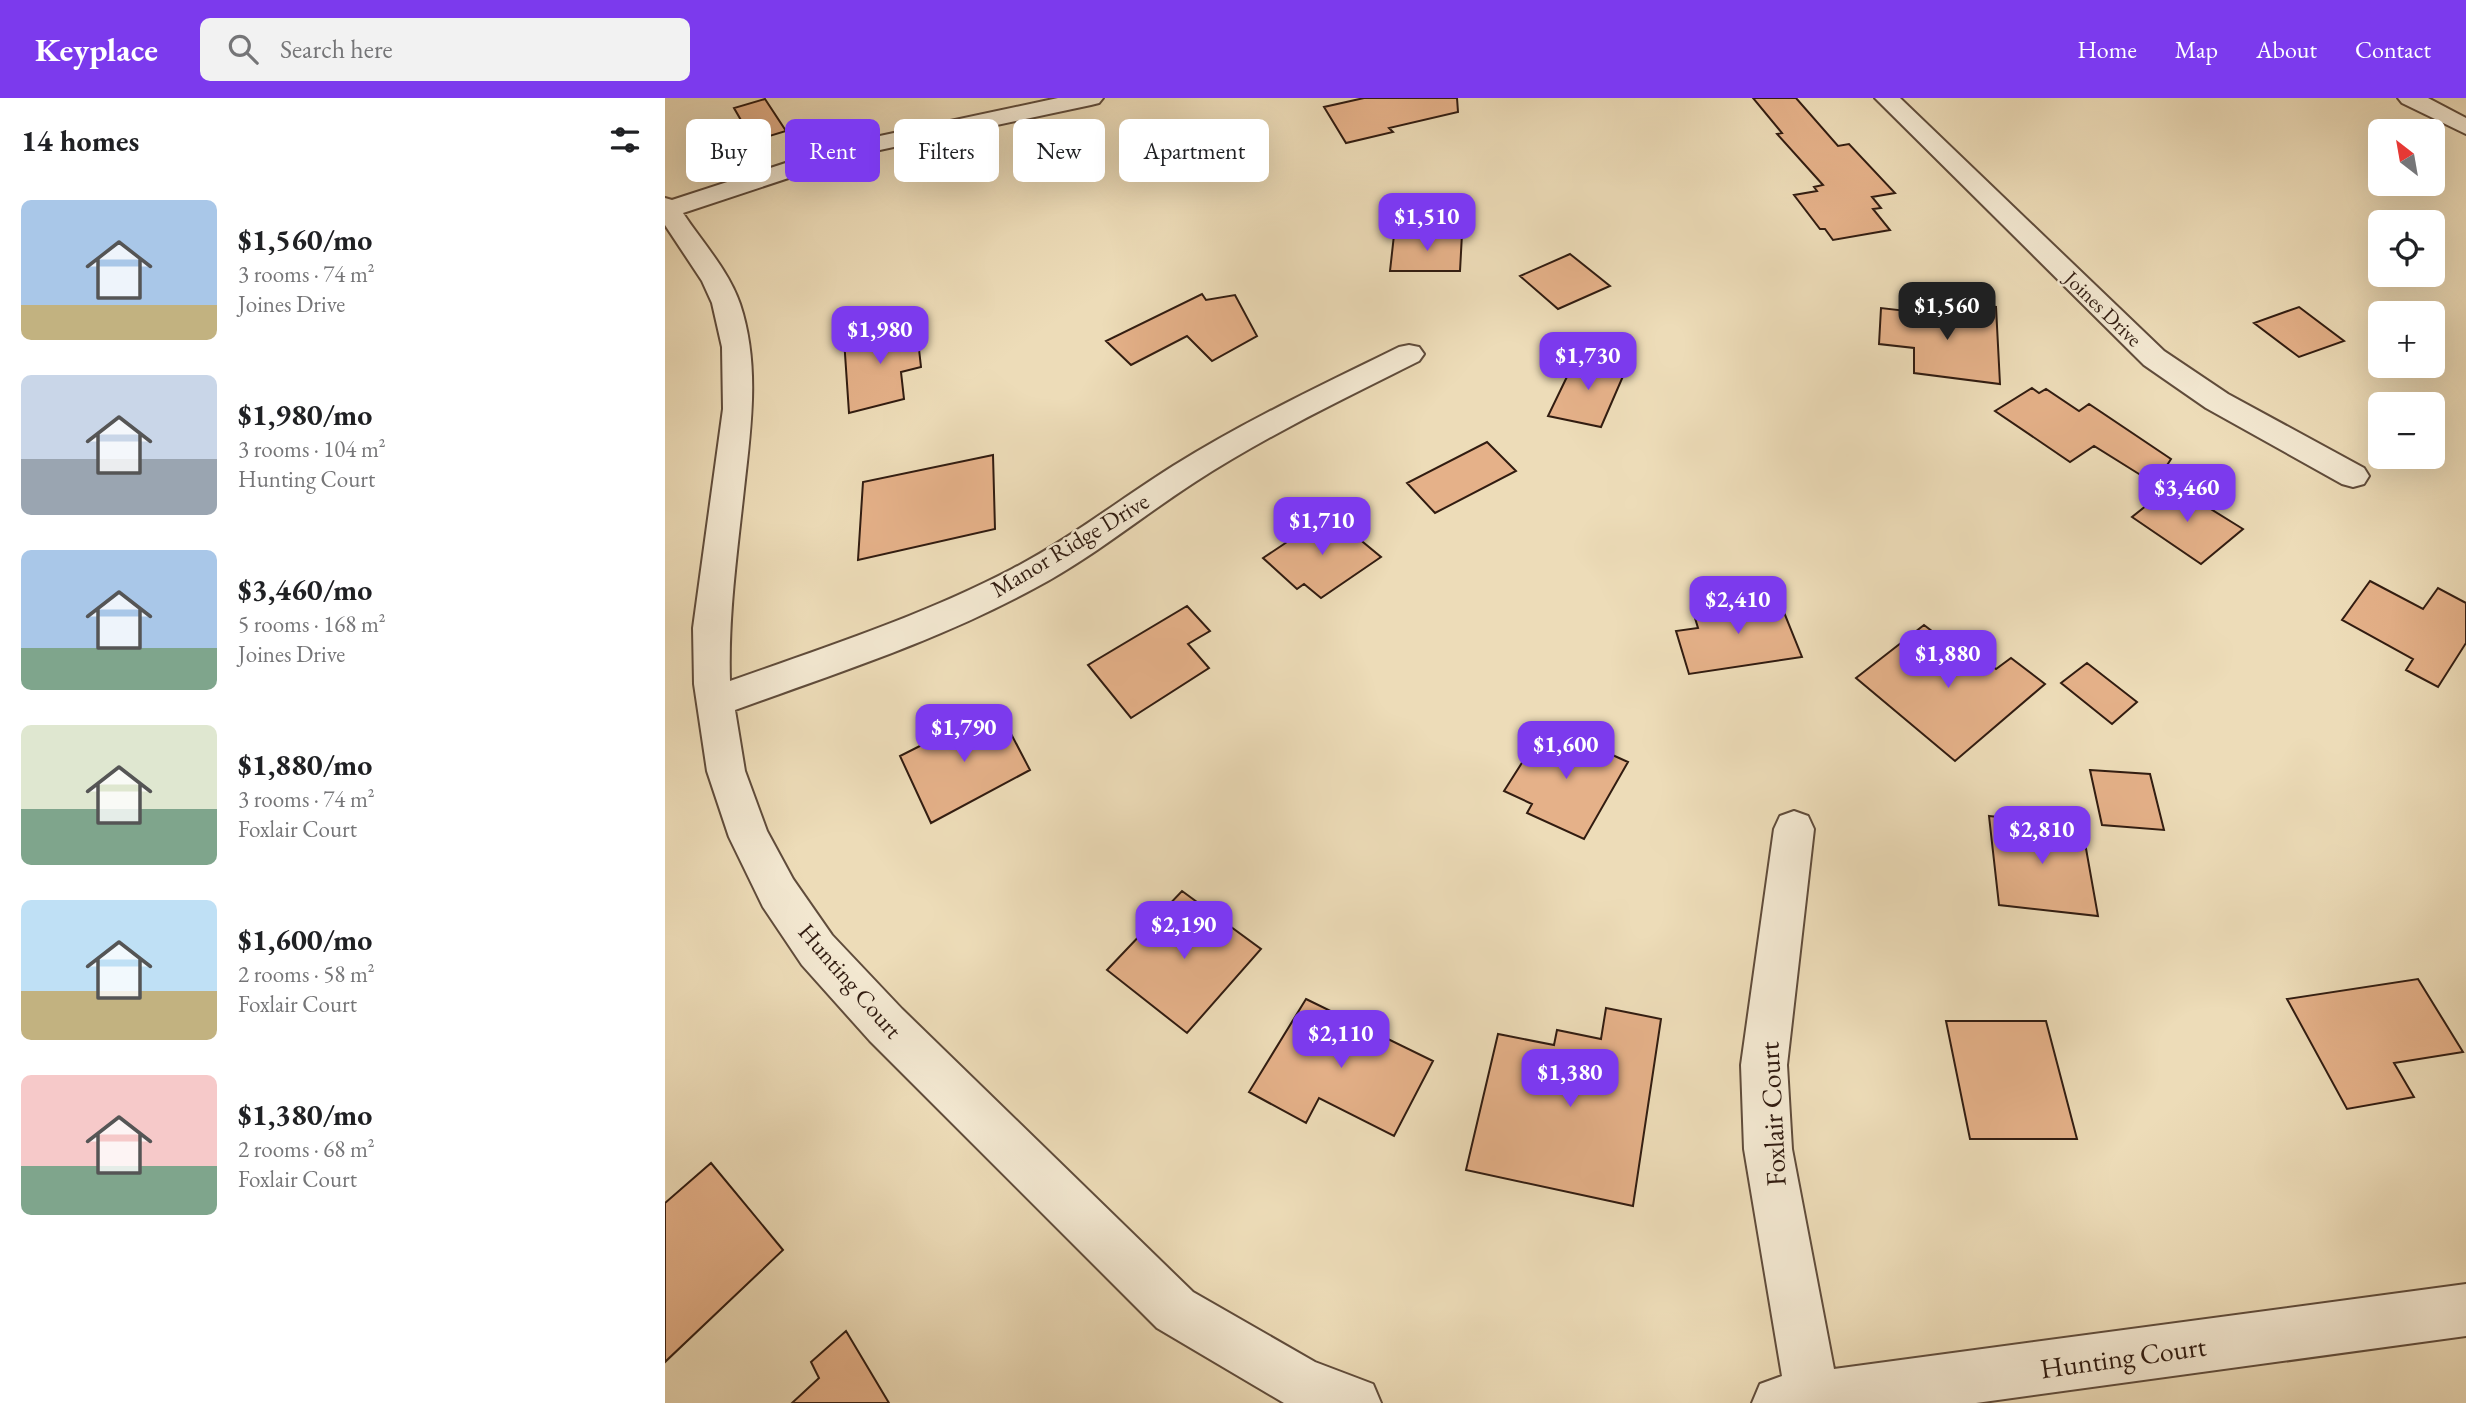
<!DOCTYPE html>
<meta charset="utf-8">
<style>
body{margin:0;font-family:"EB Garamond",serif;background:#f2f2f2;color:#202124;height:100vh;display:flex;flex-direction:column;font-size:26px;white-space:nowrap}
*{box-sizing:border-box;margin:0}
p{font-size:23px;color:#757577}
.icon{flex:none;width:38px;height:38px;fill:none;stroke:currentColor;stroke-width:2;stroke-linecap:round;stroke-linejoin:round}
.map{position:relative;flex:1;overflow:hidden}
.panel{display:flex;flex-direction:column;background:#fff;width:665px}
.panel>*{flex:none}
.banner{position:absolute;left:21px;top:21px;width:665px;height:63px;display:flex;gap:14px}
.needle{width:46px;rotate:329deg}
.controls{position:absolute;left:1703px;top:21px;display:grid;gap:14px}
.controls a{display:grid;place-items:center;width:77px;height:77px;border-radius:10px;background:#fff;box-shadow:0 7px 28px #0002;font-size:35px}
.price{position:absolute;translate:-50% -60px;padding:0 16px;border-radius:14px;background:#7c3aed;color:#fff;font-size:23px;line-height:46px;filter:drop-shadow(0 2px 4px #0008)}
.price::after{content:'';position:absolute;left:50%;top:42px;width:21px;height:16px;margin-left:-10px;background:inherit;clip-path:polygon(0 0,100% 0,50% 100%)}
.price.active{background:#222;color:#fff}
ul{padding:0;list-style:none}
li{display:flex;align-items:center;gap:21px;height:175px;padding:0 21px}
li span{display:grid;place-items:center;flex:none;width:196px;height:140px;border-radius:10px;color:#555}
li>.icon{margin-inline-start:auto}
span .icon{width:84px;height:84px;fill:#fffc;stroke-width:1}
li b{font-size:30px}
h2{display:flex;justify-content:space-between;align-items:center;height:84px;padding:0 21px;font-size:30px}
.tag{padding:0 24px;border-radius:10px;background:#fff;box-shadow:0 7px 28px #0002;font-size:24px;line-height:63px}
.tag.active{background:#7c3aed;color:#fff}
header{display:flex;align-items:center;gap:42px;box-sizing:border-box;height:98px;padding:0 35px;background:#7c3aed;color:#fff}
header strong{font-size:33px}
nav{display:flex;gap:38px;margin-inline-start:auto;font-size:24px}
.search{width:490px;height:63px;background:#f2f2f2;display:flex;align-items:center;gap:18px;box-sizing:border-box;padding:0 24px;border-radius:10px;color:#757577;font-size:26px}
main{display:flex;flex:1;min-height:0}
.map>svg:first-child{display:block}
.building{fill:#e5b189;stroke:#311c11;stroke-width:2}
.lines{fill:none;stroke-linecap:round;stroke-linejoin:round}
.street-casing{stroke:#604c3b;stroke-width:4}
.street{fill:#f3e8d1;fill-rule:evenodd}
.labels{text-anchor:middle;stroke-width:5;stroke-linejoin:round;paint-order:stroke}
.far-street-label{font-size:21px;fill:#311c11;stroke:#f3e8d1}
.street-label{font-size:24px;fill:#311c11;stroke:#f3e8d1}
.near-street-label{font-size:28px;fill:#311c11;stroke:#f3e8d1}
</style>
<header>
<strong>Keyplace</strong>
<div class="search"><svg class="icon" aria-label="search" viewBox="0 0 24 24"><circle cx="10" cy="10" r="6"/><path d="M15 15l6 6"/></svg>Search here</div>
<nav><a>Home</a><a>Map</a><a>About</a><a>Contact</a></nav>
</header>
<main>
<section class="panel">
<h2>14 homes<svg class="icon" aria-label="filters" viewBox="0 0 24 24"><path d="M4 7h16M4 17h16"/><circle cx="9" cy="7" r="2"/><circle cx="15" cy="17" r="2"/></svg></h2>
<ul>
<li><span style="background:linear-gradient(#a9c7e8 75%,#c2b280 0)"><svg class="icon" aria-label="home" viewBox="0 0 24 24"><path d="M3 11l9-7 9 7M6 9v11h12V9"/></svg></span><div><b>$1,560/mo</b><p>3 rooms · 74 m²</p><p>Joines Drive</p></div></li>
<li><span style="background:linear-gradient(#c9d6e8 60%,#9aa5b1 0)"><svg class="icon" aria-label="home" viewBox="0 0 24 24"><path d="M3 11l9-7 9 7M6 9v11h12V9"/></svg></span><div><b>$1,980/mo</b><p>3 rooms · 104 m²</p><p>Hunting Court</p></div></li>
<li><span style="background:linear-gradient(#a9c7e8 70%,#7fa58c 0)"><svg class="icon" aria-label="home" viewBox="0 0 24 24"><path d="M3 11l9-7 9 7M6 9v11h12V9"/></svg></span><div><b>$3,460/mo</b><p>5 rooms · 168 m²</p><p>Joines Drive</p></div></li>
<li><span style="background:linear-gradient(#dfe7d0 60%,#7fa58c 0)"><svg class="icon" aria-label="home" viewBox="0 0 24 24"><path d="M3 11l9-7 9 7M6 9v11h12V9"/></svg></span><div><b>$1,880/mo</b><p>3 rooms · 74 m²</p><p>Foxlair Court</p></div></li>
<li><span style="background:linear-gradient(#bfe0f5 65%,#c2b280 0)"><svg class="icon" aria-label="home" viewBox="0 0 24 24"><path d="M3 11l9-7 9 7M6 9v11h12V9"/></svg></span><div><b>$1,600/mo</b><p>2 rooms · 58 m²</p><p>Foxlair Court</p></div></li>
<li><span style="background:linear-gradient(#f6c9c9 65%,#7fa58c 0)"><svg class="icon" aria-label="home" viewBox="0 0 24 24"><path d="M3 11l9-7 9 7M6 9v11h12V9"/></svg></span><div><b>$1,380/mo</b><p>2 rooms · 68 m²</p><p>Foxlair Court</p></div></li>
</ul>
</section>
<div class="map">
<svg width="1801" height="1305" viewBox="0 0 1801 1305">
<rect width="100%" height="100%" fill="#eddcb8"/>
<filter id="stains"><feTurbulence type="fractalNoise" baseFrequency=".00286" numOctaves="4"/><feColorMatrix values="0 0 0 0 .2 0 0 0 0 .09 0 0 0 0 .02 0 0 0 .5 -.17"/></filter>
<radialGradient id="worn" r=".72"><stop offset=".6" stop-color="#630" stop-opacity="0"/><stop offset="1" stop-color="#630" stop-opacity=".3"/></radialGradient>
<path class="building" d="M 699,0 L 792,0 L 793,14 L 724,30 L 728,34 L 681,45 L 659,9 Z
M 1088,0 L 1131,0 L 1173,48 L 1184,46 L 1230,95 L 1207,99 L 1216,110 L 1208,111 L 1225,132 L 1168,142 L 1160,131 L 1155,131 L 1129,97 L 1152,93 L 1149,89 L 1158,87 L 1112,36 L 1117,35 Z
M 100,1 L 121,33 L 88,43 L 69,10 Z
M 797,136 L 795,173 L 725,173 L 729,137 Z
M 905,156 L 945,188 L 893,211 L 855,178 Z
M 537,196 L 541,202 L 570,197 L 592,238 L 547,263 L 522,238 L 466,267 L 441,243 Z
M 1294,205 L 1331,209 L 1335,286 L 1249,275 L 1249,250 L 1214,246 L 1216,210 L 1294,219 Z
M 1634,209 L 1679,243 L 1634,259 L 1589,225 Z
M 251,225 L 256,269 L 236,274 L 239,301 L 184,315 L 179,241 Z
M 912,258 L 962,269 L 936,329 L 883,318 Z
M 1367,290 L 1374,295 L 1381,291 L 1414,313 L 1424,306 L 1506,361 L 1490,386 L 1429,348 L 1405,364 L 1330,313 Z
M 822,344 L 851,373 L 770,415 L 742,385 Z
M 328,357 L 330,431 L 193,462 L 198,384 Z
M 1507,387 L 1578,431 L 1536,466 L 1467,419 Z
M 664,416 L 716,459 L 656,500 L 639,486 L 632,491 L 598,460 Z
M 1705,483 L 1758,511 L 1773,490 L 1801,505 L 1801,545 L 1773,589 L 1741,572 L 1748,561 L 1677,522 Z
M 1112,497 L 1137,559 L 1024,576 L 1011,533 L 1033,530 L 1027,510 Z
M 522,508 L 545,533 L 523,546 L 544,570 L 466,620 L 423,567 Z
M 1259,527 L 1297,556 L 1304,550 L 1331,571 L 1346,560 L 1380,586 L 1290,663 L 1191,580 Z
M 1422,565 L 1472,604 L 1447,626 L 1396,585 Z
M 332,609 L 365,672 L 266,725 L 235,658 Z
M 881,627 L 963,664 L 919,741 L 862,715 L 867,706 L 839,693 Z
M 1425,672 L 1485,676 L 1499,732 L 1437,727 Z
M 1324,718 L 1417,728 L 1433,818 L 1334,807 Z
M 517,793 L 596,851 L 522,935 L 442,872 Z
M 1753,881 L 1798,954 L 1729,965 L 1749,999 L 1682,1011 L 1622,901 Z
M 641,901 L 768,963 L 729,1038 L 654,1000 L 641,1025 L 584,994 Z
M 941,910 L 996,921 L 968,1108 L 801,1072 L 833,936 L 889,947 L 892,932 L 936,941 Z
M 1281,923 L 1381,923 L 1412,1041 L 1305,1041 Z
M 46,1065 L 118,1152 L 0,1264 L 0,1105 Z
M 181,1233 L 224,1305 L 127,1305 L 154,1280 L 146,1264 Z"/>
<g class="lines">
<g class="street-casing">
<path id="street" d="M 393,0 L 438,0 L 434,5 L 426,7 L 196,56 L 18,115 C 37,144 64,173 75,206 C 95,266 86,329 79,391 C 72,456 63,518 65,583 C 161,549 257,518 347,471 C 403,442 454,402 508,368 C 580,323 657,287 734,249 L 744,247 L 754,249 L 759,256 L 754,263 C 678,301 601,338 530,384 C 476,419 427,460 370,490 C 275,542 172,575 70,612 L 80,673 L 102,733 L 128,781 L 167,837 L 237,911 L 528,1194 L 650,1264 L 708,1286 L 716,1305 L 619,1305 L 492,1230 L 205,943 L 137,867 L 98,809 L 64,739 L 42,673 L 29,586 L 28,530 L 58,311 L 57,249 L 47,205 L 37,183 L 0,127 L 0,100 L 7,102 L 182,45 Z
M 1210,0 L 1235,0 L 1499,253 L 1563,296 L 1699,370 L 1704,378 L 1699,386 L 1688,389 L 1677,386 L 1541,310 L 1479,267 Z
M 1733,0 L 1763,0 L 1801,20 L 1801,36 L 1737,5 Z
M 1129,713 L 1143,718 L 1149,731 L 1122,967 L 1127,1051 L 1169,1271 L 1801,1186 L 1801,1238 L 1311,1305 L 1087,1305 L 1095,1286 L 1117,1278 L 1079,1051 L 1076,967 L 1109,731 L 1115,718 Z"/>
</g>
<use href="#street" class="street"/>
</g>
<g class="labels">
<g class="far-street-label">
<text transform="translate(1438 211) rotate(44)" y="7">Joines Drive</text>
</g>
<g class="street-label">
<text transform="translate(405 447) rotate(-31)" y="8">Manor Ridge Drive</text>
<text transform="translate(185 883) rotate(49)" y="8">Hunting Court</text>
</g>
<g class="near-street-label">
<text transform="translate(1107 1016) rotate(-93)" y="10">Foxlair Court</text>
<text transform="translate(1458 1259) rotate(-8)" y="10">Hunting Court</text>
</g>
</g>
<rect width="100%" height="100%" filter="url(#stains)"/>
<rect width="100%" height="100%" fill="url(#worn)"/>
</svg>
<div class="controls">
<a><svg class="needle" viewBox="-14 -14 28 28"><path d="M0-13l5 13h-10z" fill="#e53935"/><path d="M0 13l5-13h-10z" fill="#757577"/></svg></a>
<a><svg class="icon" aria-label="locate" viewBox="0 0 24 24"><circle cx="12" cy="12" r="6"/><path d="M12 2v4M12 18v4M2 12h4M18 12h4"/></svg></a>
<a>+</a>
<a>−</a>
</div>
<b class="price" style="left:762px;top:155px">$1,510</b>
<b class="price active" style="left:1282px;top:244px">$1,560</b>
<b class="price" style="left:215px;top:268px">$1,980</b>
<b class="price" style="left:923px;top:294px">$1,730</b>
<b class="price" style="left:1522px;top:426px">$3,460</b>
<b class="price" style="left:657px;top:459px">$1,710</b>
<b class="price" style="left:1073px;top:538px">$2,410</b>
<b class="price" style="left:1283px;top:592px">$1,880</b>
<b class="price" style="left:299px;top:666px">$1,790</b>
<b class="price" style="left:901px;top:683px">$1,600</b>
<b class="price" style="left:1377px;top:768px">$2,810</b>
<b class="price" style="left:519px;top:863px">$2,190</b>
<b class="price" style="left:676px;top:972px">$2,110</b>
<b class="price" style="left:905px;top:1011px">$1,380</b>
<div class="banner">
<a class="tag">Buy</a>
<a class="tag active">Rent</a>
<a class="tag">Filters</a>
<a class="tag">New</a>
<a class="tag">Apartment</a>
</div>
</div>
</main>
